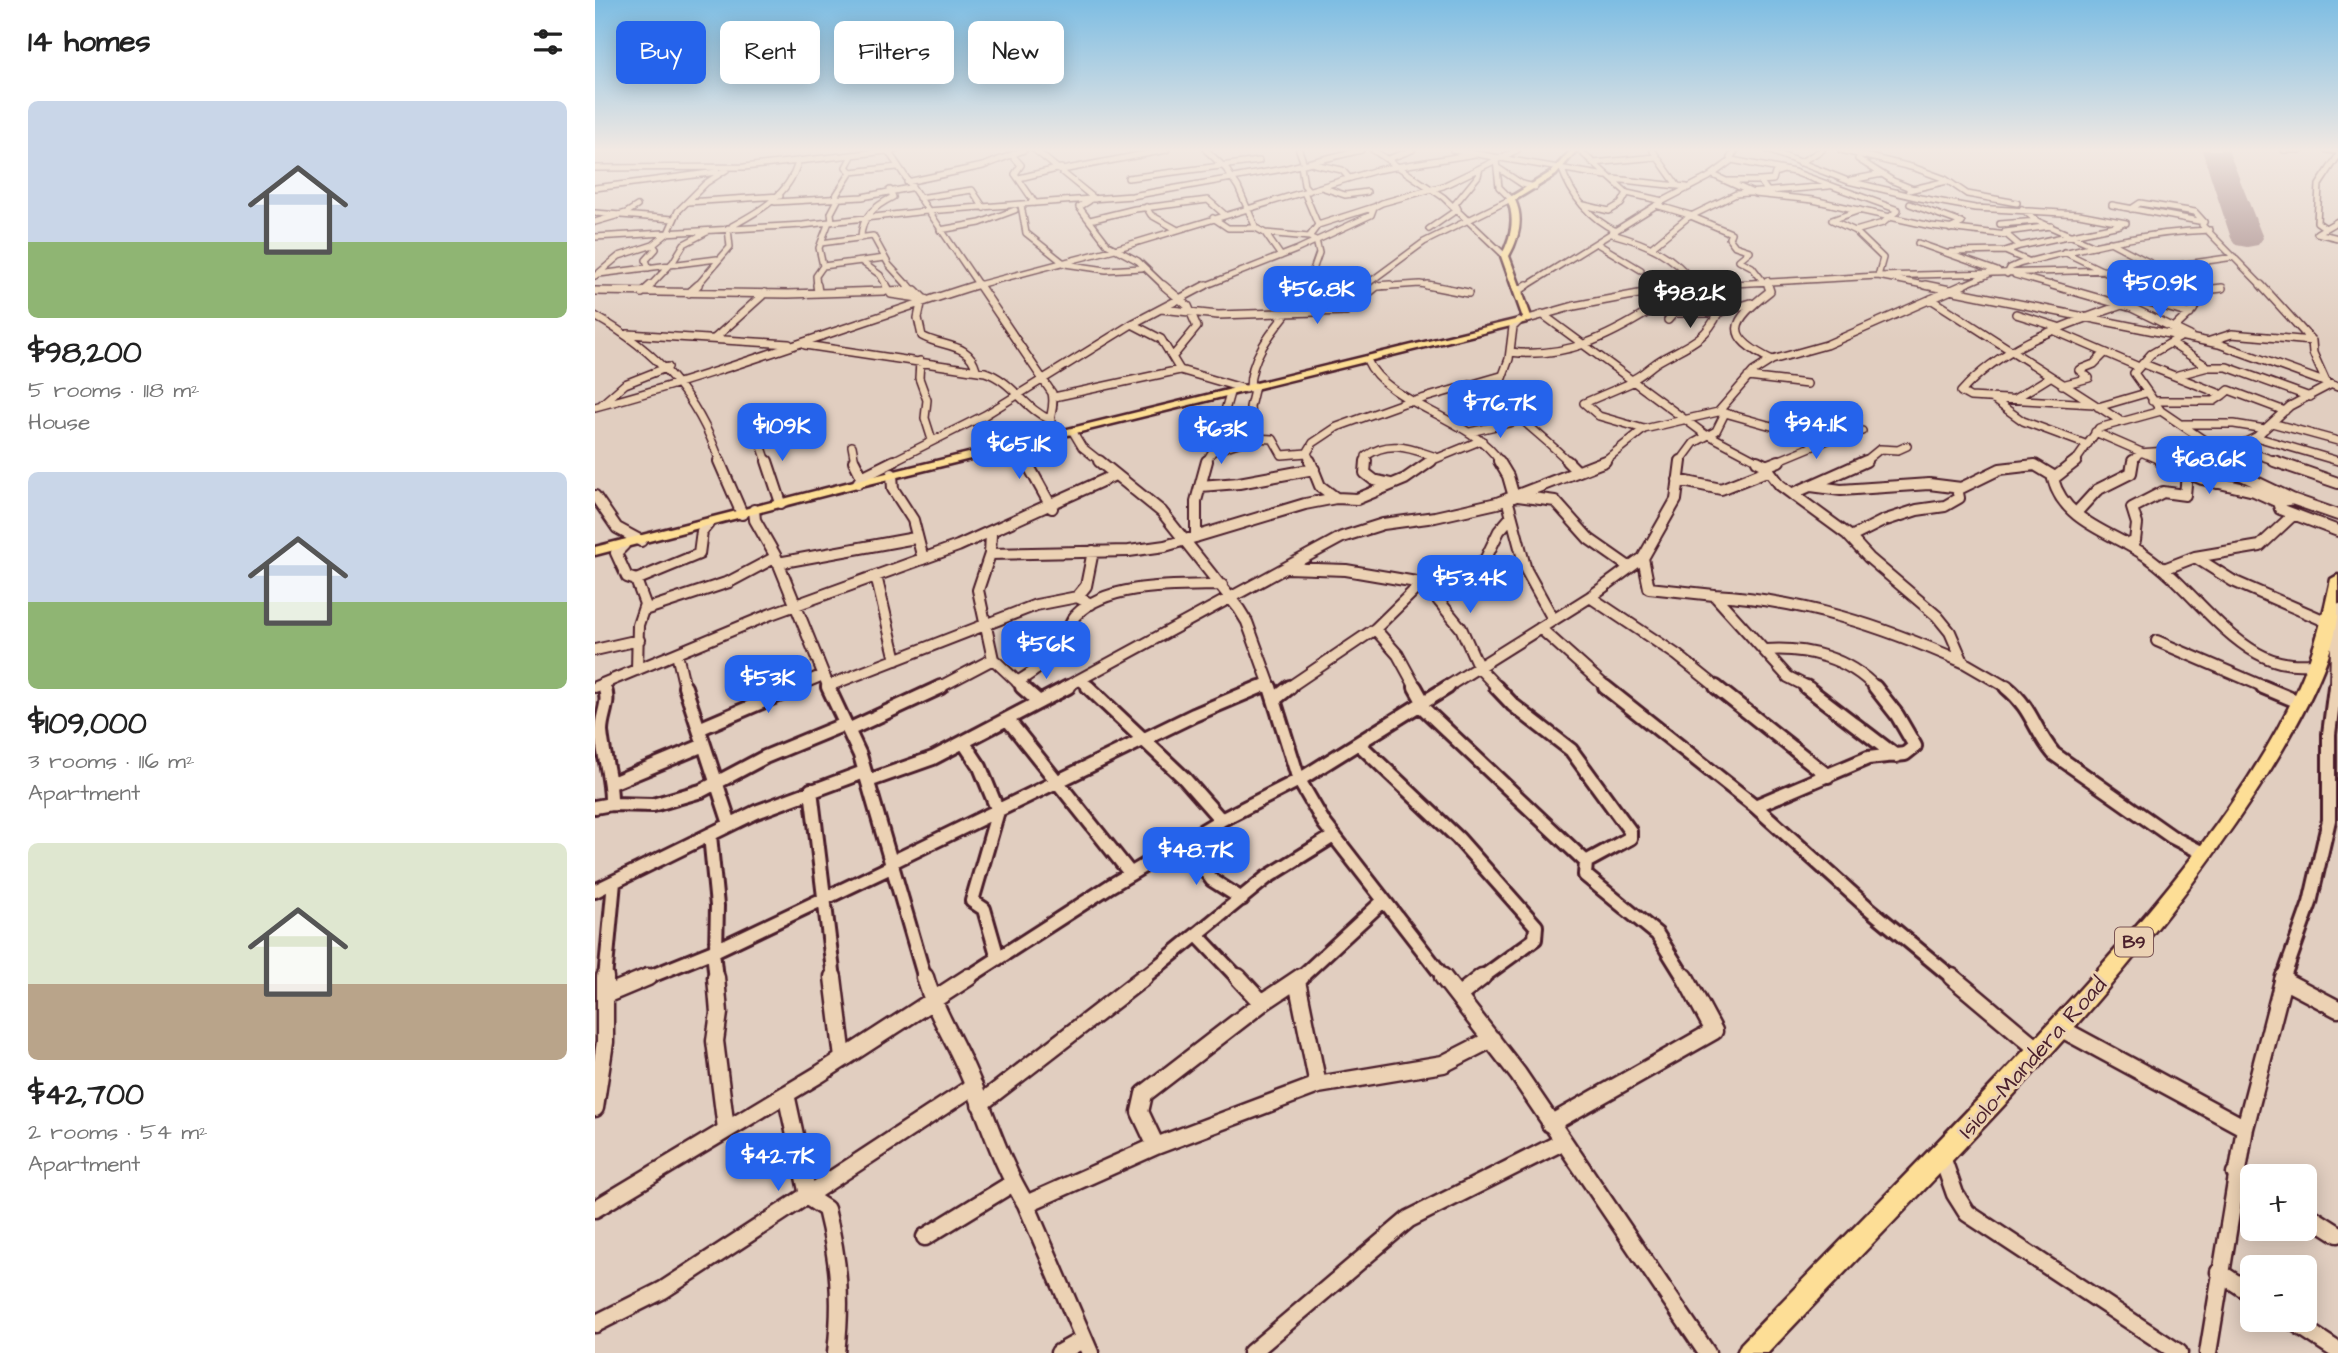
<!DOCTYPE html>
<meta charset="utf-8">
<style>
body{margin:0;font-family:"Architects Daughter",sans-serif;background:#f6f6f6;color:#222;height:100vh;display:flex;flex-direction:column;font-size:26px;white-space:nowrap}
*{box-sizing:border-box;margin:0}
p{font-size:23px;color:#767676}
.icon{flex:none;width:38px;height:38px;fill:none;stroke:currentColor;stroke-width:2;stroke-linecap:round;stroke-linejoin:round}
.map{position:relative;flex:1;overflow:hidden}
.side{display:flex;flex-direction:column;background:#fff;width:595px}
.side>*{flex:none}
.top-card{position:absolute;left:21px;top:21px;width:665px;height:63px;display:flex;gap:14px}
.buttons{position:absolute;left:1645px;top:1164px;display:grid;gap:14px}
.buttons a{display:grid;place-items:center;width:77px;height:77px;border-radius:10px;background:#fff;box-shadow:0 4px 18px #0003;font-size:35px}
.price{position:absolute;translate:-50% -60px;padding:0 16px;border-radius:14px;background:#2563eb;color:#fff;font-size:23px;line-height:46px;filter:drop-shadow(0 2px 4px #0008)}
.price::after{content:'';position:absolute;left:50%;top:42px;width:21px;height:16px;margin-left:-10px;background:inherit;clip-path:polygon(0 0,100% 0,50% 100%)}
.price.selected{background:#222;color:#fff}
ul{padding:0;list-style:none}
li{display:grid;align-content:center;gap:14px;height:371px;padding:0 28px}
li span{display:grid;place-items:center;height:217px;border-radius:10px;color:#555}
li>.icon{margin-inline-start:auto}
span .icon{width:126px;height:126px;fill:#fffc;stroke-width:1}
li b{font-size:30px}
h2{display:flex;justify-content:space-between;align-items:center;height:84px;padding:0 28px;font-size:30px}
.pill{padding:0 24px;border-radius:10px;background:#fff;box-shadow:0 4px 18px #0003;font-size:24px;line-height:63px}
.pill.selected{background:#2563eb;color:#fff}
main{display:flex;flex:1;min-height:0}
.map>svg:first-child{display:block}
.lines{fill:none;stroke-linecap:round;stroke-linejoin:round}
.runway{fill:#967676;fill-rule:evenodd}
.minor-far4-casing{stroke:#4a1f2b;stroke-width:8}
.minor-far3-casing{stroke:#4a1f2b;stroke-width:10}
.minor-far2-casing{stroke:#4a1f2b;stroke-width:14}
.minor-far1-casing{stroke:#4a1f2b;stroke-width:18}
.minor-casing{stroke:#4a1f2b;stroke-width:21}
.major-casing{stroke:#4a1f2b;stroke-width:5}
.highway-casing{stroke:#4a1f2b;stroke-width:5}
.minor-far4{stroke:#ecd2b4;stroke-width:5}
.minor-far3{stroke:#ecd2b4;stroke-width:7}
.minor-far2{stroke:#ecd2b4;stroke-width:10}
.minor-far1{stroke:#ecd2b4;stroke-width:12}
.minor{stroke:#ecd2b4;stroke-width:16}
.major{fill:#fdde96;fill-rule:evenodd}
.highway{fill:#fdde96;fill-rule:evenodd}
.labels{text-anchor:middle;stroke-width:6;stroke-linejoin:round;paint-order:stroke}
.shield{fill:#ecd2b4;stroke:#7b5554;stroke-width:2}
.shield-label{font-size:18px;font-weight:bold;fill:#4a1f2b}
.near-street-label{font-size:23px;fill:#4a1f2b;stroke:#ecd2b4}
</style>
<main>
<section class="side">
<h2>14 homes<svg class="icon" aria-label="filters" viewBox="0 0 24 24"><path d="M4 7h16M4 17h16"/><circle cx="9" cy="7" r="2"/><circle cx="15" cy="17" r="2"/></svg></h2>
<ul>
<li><span style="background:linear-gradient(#c9d6e8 65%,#8fb573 0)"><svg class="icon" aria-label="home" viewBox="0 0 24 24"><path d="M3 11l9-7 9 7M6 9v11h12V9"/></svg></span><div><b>$98,200</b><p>5 rooms · 118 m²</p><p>House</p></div></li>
<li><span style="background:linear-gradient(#c9d6e8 60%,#8fb573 0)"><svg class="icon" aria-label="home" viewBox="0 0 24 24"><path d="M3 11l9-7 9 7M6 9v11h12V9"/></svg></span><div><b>$109,000</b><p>3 rooms · 116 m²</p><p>Apartment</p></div></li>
<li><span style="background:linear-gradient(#dfe7d0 65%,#b9a48a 0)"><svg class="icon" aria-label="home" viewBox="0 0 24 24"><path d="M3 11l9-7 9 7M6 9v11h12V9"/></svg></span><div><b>$42,700</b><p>2 rooms · 54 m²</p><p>Apartment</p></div></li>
</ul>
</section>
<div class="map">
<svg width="1743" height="1353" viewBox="0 0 1743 1353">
<rect width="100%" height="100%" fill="#e1cec0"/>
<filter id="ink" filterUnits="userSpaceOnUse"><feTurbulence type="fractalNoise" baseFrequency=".0143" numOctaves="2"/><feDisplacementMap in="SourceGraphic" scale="14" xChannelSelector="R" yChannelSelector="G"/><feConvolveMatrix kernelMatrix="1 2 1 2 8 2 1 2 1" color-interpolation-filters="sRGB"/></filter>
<g filter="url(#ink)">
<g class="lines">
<path class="runway" d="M 1607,150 L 1633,150 L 1668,238 L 1663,245 L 1652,247 L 1641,245 L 1636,238 Z"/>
<g class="minor-far4-casing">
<path id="minor-far4" d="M 440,150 L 500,199
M 611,150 L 631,169 L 643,187 L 661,228 L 670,233 L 686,256
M 704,150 L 709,164
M 778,150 L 848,197 L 910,256
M 858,150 L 1011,176
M 984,150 L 1032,193 L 1068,201
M 1173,150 L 1253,181 L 1325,198 L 1380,208 L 1484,214 L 1531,223
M 1246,150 L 1320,168 L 1350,179 L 1372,194 L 1422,203
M 1689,150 L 1706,150
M 1732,150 L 1743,151
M 293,151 L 385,287
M 1058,151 L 1082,185
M 417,155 L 426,165 L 420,174 L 440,203
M 793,159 L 817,150
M 1263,159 L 1298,181 L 1318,189
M 901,160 L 904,187 L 916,199
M 1137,160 L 1199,172 L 1303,210 L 1288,223 L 1260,231 L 1288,258 L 1283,276 L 1557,269 L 1639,257
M 998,163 L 1061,157
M 1204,163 L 1227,150
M 719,164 L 747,170 L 754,178
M 706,165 L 709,185 L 714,191
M 966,167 C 976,195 994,218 1021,231
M 0,168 L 149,167 L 301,150
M 903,168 L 927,184 L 940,187
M 467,170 L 571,150
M 256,172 L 302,167
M 1118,175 L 1160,194 L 1218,200 L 1336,226 L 1412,235 L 1425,246 L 1410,251 L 1433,261
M 424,178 L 466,168
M 533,178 L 664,161
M 1019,179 L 1092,187
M 1256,180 L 1287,174
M 1133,181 L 1165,181
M 312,182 L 388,166 L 429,150
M 726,187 L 750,195 L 772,192
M 0,188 L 122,172
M 1171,189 L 1165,181 L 1178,180 L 1180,173 L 1189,170
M 1314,190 L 1352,181
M 709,192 L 723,225 L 714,237 L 721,240 L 724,253 L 712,287
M 240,197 L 256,172 L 251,167 L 257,156
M 324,198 L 377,190 L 389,208
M 494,201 L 484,207 L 513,245 L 543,261 L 570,287
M 93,202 L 185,196
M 180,202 L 267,197 L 315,188
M 1315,204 L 1367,223 L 1355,229
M 426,205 L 431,233 L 470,264 L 511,270 L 547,268
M 989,205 L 1014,211 L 1026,204 L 1032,193
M 1061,205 L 1098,216
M 1517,205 L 1609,222 L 1607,225 L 1668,287
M 551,207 L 556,215 L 581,229
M 862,207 L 860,204 L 883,176 L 885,168
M 1427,209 L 1442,221 L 1500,246
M 1536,209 L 1545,203 L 1600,212 L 1609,222
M 0,213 L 78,219
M 1098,217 L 1136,233 L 1134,238 L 1140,246 L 1155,251 L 1144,260 L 1157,267 L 1167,280
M 618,218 L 633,228 L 661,228
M 495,220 L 540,209 L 613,200 L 629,214
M 1743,221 L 1722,233 L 1743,238
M 0,222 L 31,213 L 42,206
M 237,222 L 236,213 L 244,198
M 1405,224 L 1442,221
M 723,225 L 779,207
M 137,226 C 165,211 194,195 203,162
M 1729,227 L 1722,222 L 1724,185 L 1743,156
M 834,229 L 863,209
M 345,230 L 385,223 L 420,210
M 1260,231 L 1237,220 L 1265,210
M 1410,232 L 1456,226
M 670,233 L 714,237
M 1017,234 C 1051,243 1079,255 1100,284
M 0,237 L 208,225 L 332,211 L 537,196 L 688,169 L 766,150
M 266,238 C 266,217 280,206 298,197 L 295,190
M 1515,242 L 1563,267
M 226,243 L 278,236 L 294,265 L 314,287
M 1001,243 L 1046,270
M 1323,243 L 1402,271
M 1058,246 L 1092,218 L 1141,194 L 1234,186
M 1425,246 L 1525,225
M 1356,252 L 1410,251
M 1469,252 L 1542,287
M 267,262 L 285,275 L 292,287
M 228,266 L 290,258
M 54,268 L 51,260 L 61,249 L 58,245
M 4,274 L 122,259
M 1412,274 L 1415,268 L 1424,264 C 1487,248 1549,232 1615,230
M 1420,275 L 1463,287
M 0,276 L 24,256 L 58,245 L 73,233 L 83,211 L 111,183 L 131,170
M 1172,280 L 1174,287
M 54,287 L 78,262 L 89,244 L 112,232
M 101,287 L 135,247 L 133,228
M 222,287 L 221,276 L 228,266 L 224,248 L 234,222
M 375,287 L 520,249 L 782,170 L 880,154
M 607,287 L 701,250 L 776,215 L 779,207 L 787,203 L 848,186 L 922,150
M 768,287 L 829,242 L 916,199
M 781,287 L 825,284 L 842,287
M 930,287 L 1068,201 L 1114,177 L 1137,160 L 1135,158 L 1141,150
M 1083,287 L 1283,276 L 1339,287
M 1364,287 L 1394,274
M 1574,287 L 1596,274 L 1605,263"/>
</g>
<g class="minor-far3-casing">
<path id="minor-far3" d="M 222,285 L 223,292
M 291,285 L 296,294 L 330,299
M 313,285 L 317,290
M 384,285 L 457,393 C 461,409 452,420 454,435 L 461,436
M 568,285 L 593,306 L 602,327 L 579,355
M 832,285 L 873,293
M 1173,285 L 1175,291 C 1135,322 1128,336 1177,360
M 1330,285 L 1624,344 L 1743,387
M 1457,285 L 1537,308 L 1595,336
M 1537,285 L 1558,293
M 1666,285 L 1717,341 L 1718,353 L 1732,384
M 1078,288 L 1106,312
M 925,290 L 932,285
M 0,291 L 193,294 L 320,290 L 331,301
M 47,293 L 56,285
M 94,293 L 103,285
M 1336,299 L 1524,420
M 1544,299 L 1595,314
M 326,304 L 323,318 L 327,336 C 348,348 374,342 381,369
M 733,308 L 752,301 L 770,285
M 566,309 L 623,315 L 751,311 L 782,286 L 795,285
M 947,314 L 1111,435
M 1421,314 L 1463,327
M 0,316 C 62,351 102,395 125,462
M 933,319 L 979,306 L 1092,285
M 1073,320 L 1079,313 L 1123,313
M 924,321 L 918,327 L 914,359 L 901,394 C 923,419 950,438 974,462
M 537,324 L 566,339 L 585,370 L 650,389
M 1580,327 L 1598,310 L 1610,290 L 1627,288
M 1458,330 L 1544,367
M 33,334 L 194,344
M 1584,338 L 1556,354 L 1539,373 L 1566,411 L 1622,449
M 119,339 L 170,293
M 1615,341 L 1637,334 L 1717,341
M 1577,344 L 1613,367
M 210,345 L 390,372 C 419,382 429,409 456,420
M 915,352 C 970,359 1013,337 1058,309 L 1059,304 L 1051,292
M 772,360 C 792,405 877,417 905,462
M 325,361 L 324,378 L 332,400 L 330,418 L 337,440 L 333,443
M 1549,364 L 1628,395 L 1634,390 L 1690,411
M 1583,375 L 1613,367 L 1632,367 L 1715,397
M 1153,377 L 1212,384
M 1036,380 C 1047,376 1054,367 1064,361 C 1089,346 1110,342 1123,313 L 1156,303
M 1038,382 L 989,403 L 1004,416 L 1049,429
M 1467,385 L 1494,378 L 1484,370 L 1499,364 L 1509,354
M 655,388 C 655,348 692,317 713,285
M 459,397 L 585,370
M 1396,398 L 1428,421 L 1490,444
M 1421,398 L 1455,377
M 1557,401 L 1619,401 L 1628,395
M 816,402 L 906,376
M 1499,404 L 1375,397 L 1366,392 C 1422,329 1505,318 1578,285
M 6,405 L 30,384 L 73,367
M 0,407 C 129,373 253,325 381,285
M 1503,407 L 1551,393
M 1130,413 L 1198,432 L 1222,445
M 1677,423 L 1743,441
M 1588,424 L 1639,424 L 1670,429
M 162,432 L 172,462
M 478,432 L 487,447 L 506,462
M 875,432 L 927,420
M 1500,432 L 1569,462
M 1114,435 L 1165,462
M 1661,437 L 1743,461
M 658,438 L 678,439 L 687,455 L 712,453
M 429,443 L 431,462
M 257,446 L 260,462
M 1640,447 L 1684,462
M 1619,449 L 1629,462
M 619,451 L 658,438 L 655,407 L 660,386
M 296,462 L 390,415 L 537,324 L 611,285
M 611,462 L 619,449 L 635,393
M 716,462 L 712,453 L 718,443 L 742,427 L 814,401
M 771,462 L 771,456 C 795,439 816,449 841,457
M 833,462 L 887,440
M 1008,462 L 1049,429 L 1123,412 L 1158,372 L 1177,360 L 1231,345 L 1368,285
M 1085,462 L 1099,443 L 1121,431 L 1130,413 L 1123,412
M 1180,462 L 1245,435 L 1267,431
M 1269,462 L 1285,449 L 1303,450 L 1312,446
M 1480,462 L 1504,428 L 1566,411
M 1537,462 L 1544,453 L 1643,446 L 1661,437 L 1695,406 L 1735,385"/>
</g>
<g class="minor-far2-casing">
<path id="minor-far2" d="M 124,461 L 147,514
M 172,461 L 186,503
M 259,461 L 267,477
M 431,461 L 457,508
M 504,461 L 567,512 L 644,609 L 652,622 L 676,688
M 715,461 L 725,486 L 741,498
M 771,461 L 770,473 L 779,480 L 796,484
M 904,461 L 913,476 L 919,497
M 972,461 L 982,471
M 1162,461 L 1170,465 L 1185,485 L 1252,534 L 1274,558 L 1342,616 L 1355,632 L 1368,662 L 1413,688
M 1481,461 L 1458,479 C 1469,522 1517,532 1550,555 C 1591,583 1619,628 1662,653 C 1683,665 1701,665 1724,664
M 1565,461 L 1607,479 L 1659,491 L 1683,502 L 1697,499 L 1743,515
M 1679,461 L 1743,483
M 1171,466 L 1184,461
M 1632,468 L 1697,499
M 297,474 L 298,489 L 318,520 L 328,559
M 1083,480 L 1126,489 L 1174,470
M 263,483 L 267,477 L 299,461
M 1622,483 L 1623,470 L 1632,468 L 1629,461
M 605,486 L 644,483 L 719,469
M 1216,486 L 1246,490 L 1334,484 L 1366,488 L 1405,469 L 1440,465 L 1460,477
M 1197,494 L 1271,461
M 0,496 L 22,528 L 46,541
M 923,496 L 960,501 L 994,539 L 1034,567
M 912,499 L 931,570 L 958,619
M 1683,502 L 1685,509 L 1743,531
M 159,510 L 160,520 L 181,557 L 234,688
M 1481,513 L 1502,490 L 1536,473 L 1538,461
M 396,534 L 395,554 L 383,590 L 398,659 L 429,688
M 601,537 L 601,501 L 612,461
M 1256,537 L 1288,521 L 1322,510 L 1350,506 L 1364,498 L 1362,488
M 1534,544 L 1540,541 L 1542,524 L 1537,508 L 1568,492 L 1590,495 L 1592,474
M 29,545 L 21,553 L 32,577 L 41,580 L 50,604 L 43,625 L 42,670
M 395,554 L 534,551 L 570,546 L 710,504 L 741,498 L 762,499 L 810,479 L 836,461
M 1600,557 L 1638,581 L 1735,623
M 1048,558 L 1054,588 L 1119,595 L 1193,677 L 1215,688
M 183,563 L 320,538
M 692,568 L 751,570 L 827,583
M 1569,569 L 1600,557 L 1665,546 L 1697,516
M 281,576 L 301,660
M 41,580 L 104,554 L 107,531 L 113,524
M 830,584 L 866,628 L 884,668 L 903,688
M 1119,595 C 1208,600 1287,626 1368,662
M 482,597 L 491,586 L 498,551
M 995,597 L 1082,655 L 1123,688
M 49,610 L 134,582 L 181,557
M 945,628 L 1012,688
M 780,629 L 803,655 L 821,688
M 1562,641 L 1672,688
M 0,650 L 44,640
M 1171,650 C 1212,647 1253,658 1281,688
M 82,654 L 90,688
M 487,681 L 495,688
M 422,682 C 441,671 459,658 469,639 C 473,631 475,621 481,615 C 512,582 585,586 627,585
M 8,684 L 10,688
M 233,686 L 441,605 L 482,597 L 496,604
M 0,687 L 176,614 L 363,546 L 520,475
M 197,688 L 228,675
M 343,688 L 398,659
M 469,688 L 747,537 L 788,524 L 840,517 L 902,503 L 1010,461
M 661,688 L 673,683
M 693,688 L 780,629 L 827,583 L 863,574 L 890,560 L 904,531 L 916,517
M 850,688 L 995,597 L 1048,558 L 1081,500 L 1086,461
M 1740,688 L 1742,608"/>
</g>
<g class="minor-far1-casing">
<path id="minor-far1" d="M 9,687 C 16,702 6,715 6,731 C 8,756 17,779 16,804 L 58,805 L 106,791 L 170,757 L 250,724
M 90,687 L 135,824
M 233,687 L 265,755 L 330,979
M 427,687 L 444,702
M 493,687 L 589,778 L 626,820
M 675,687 L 704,780 L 729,823 L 850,979
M 820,687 L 829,703
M 901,687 L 918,705 L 976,750 L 1035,831 L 1035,838 L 991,862 L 990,875 L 1062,934 L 1090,979
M 1010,687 L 1160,806 L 1271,906 L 1359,979
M 1121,687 L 1233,776
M 1211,687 L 1301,756
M 1411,687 C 1438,709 1438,729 1459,754 L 1577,837 L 1608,853
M 1668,687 L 1704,702
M 680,699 L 695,687
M 825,705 L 991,862
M 413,720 L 535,873
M 106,728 L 202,687
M 253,730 L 346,687
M 369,743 L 385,767 L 403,811 L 377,901 L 389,909 L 403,958
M 764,744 L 863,838 L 941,926 L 940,939 L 885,979
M 273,781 L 338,758 L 473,687
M 17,783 L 109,745
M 216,790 L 239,979
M 1160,806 L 1273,758 L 1310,754 L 1320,746 L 1302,715 L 1280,687
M 0,807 L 16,804
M 115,835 L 122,906 L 121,950
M 589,842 L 617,880 L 647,899
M 297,862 L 599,715 L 665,687
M 0,891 L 161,812 L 269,772
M 603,936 L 644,979
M 118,951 L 121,979
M 10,979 L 19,882
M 49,979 L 121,950 L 298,866
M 371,979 L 515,886 L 626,820 L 704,780 L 853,687
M 547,979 L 671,878 L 737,837
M 704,979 L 787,902
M 1688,979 L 1715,903 L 1734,820 L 1734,734 L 1740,687"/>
</g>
<g class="minor-casing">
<path id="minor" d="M 121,977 L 124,1013 L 120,1041 L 131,1129
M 238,977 L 248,1058
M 330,977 C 339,1009 357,1036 370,1066 C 391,1111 404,1161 431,1204 L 495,1353
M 643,977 L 667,1003
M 848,977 L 923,1074 L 1112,1353
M 1357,977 L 1445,1051
M 1688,980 L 1743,1009
M 702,981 L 723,1085
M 10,995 L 53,977
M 863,996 L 887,977
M 1465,1028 L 1650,1128
M 191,1094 L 213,1195
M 385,1104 L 549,977
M 0,1108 L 10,1042 L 10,977
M 955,1124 L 1119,1031 L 1090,977
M 561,1146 L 545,1112 L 549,1094 L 667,1003 L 706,977
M 1347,1157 L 1360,1194 L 1372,1213 L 1584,1353
M 1640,1173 L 1657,1183
M 211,1196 L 231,1209 C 244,1261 247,1300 241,1353
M 431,1204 L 561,1146 L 723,1085 L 848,1064 L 897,1039
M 0,1209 L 223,1075 L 374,977
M 1710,1213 L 1743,1234
M 330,1237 L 418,1183
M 1624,1272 L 1657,1294
M 1696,1320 L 1743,1351
M 0,1324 L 68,1290 L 379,1086
M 464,1353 L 489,1339
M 656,1353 L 814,1219 L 967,1142
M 1613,1353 L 1650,1128 L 1689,977"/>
</g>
<g class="major-casing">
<path id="major" d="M 976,150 L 982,150 L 961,175 L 920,200 C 929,219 924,238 914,256 L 937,319 L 936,321 L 266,486 L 0,555 L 0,547 L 263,480 L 928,318 L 906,256 C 916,238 921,219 912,199 L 956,172 Z"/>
</g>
<g class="highway-casing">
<path id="highway" d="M 1743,575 C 1743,588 1743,603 1743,617 C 1736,671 1690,748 1660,794 C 1524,1001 1342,1173 1173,1353 L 1142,1353 L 1146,1344 C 1249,1236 1356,1131 1457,1020 C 1549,920 1666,788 1714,661 C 1724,634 1730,607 1736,579 Z"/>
</g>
<use href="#minor-far4" class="minor-far4"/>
<use href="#minor-far3" class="minor-far3"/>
<use href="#minor-far2" class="minor-far2"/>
<use href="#minor-far1" class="minor-far1"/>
<use href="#minor" class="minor"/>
<use href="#major" class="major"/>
<use href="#highway" class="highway"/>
</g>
</g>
<linearGradient id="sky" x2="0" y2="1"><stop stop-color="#7dbde3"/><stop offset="0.44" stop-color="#f2e9e3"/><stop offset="1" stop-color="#f2e9e3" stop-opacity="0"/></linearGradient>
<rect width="1743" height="340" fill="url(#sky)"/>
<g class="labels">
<rect class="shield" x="1520" y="927.5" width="38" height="29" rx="5"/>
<g class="shield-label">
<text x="1539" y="948">B9</text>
</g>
<g class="near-street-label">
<text transform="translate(1437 1057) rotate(-48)" y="8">Isiolo-Mandera Road</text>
</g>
</g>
</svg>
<div class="buttons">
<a>+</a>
<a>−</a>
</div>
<b class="price" style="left:1565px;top:320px">$50.9K</b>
<b class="price" style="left:722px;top:326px">$56.8K</b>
<b class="price selected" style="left:1095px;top:330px">$98.2K</b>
<b class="price" style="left:905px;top:440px">$76.7K</b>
<b class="price" style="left:1221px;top:461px">$94.1K</b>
<b class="price" style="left:187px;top:463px">$109K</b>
<b class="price" style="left:626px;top:466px">$63K</b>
<b class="price" style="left:424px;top:481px">$65.1K</b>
<b class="price" style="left:1614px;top:496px">$68.6K</b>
<b class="price" style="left:875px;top:615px">$53.4K</b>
<b class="price" style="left:451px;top:681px">$56K</b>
<b class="price" style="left:173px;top:715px">$53K</b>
<b class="price" style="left:601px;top:887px">$48.7K</b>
<b class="price" style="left:183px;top:1193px">$42.7K</b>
<div class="top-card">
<a class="pill selected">Buy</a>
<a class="pill">Rent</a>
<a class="pill">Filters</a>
<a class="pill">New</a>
</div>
</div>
</main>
